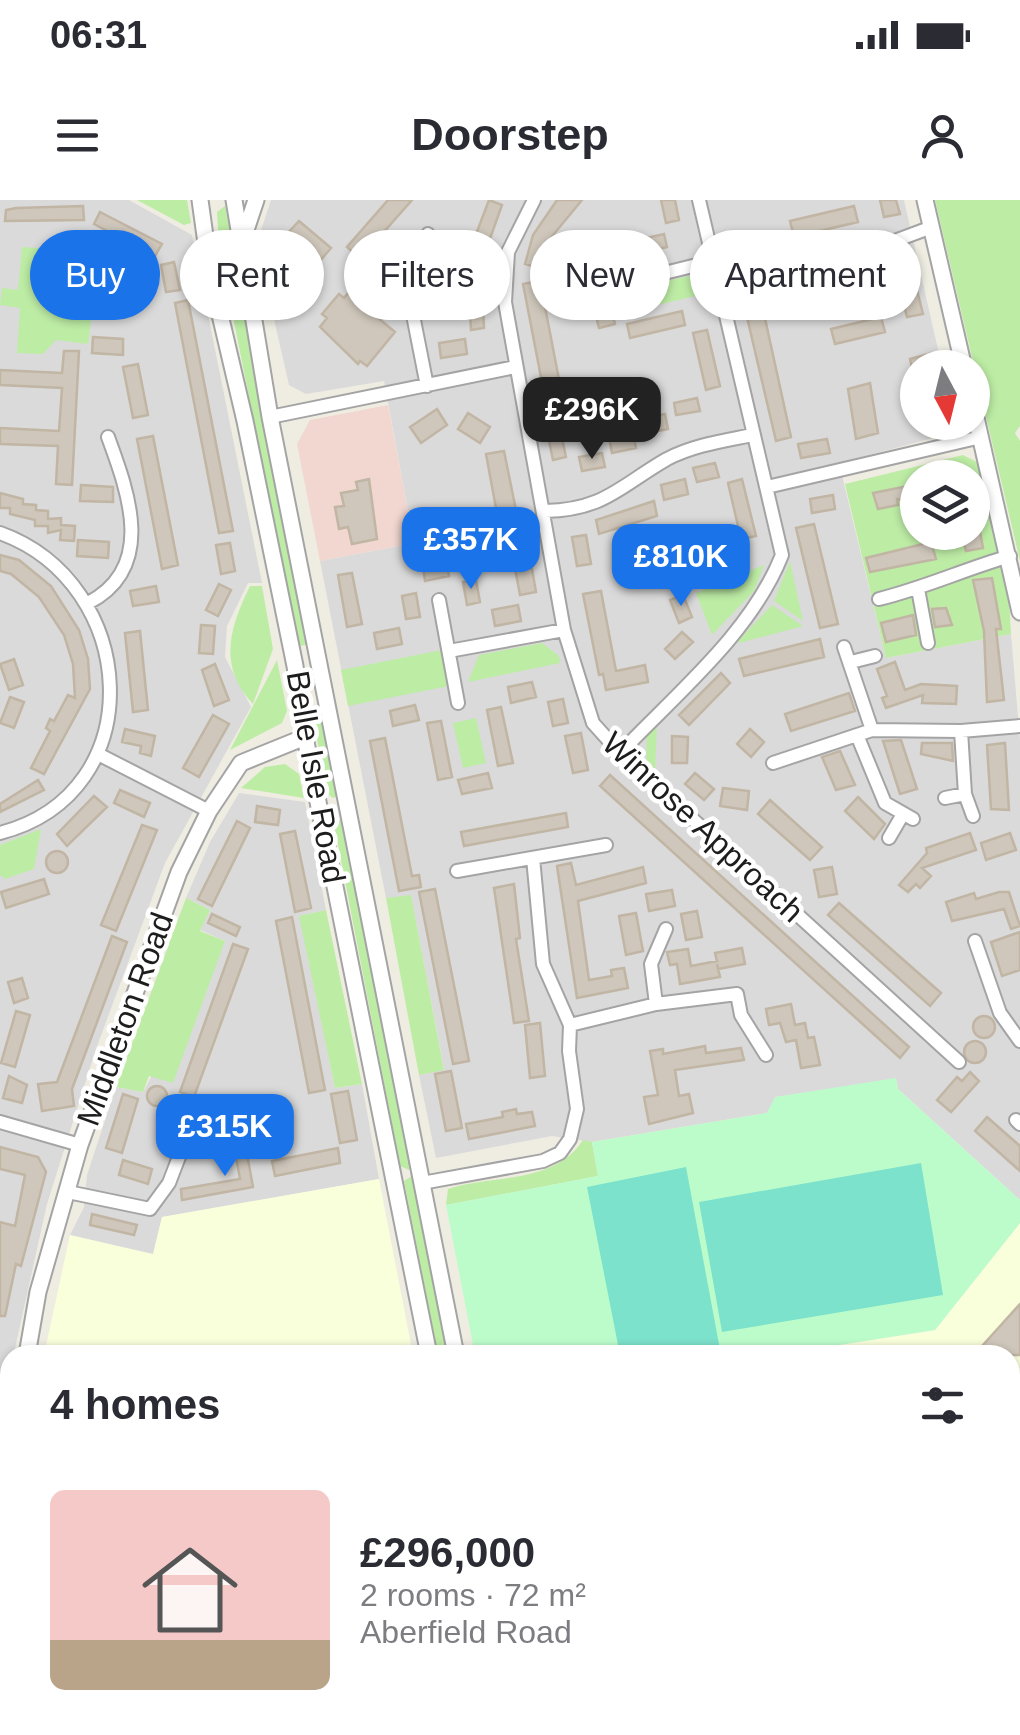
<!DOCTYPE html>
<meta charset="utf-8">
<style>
body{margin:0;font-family:Arial,sans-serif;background:#f7f7f7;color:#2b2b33;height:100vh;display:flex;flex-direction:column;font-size:38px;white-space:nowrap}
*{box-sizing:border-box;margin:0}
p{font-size:32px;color:#7c7c81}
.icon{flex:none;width:55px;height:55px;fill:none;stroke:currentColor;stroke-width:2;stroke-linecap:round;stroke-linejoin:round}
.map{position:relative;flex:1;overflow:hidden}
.side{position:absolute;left:0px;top:1145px;width:1020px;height:390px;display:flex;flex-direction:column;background:#fff;border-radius:30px 30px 0 0;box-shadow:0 2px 8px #0004}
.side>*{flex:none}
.banner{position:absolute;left:30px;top:30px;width:960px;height:90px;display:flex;gap:20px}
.needle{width:65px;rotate:173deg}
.tools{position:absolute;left:900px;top:150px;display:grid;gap:20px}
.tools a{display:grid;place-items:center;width:90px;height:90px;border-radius:50%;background:#fff;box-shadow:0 2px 8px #0004;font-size:50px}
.price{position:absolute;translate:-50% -85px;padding:0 22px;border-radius:20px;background:#1a73e8;color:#fff;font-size:32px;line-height:65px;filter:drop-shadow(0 2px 5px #0008)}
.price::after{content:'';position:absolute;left:50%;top:60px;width:30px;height:22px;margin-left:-15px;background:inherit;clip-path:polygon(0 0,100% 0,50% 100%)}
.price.selected{background:#222;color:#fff}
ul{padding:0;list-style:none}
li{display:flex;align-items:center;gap:30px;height:250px;padding:0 50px}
li span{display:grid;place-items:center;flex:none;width:280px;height:200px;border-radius:15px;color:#555}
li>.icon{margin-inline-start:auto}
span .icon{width:120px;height:120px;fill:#fffc;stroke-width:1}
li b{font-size:42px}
h2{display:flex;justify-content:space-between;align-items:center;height:120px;padding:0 50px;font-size:42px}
.chip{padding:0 35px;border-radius:45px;background:#fff;box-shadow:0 2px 8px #0004;font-size:35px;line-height:90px}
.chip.selected{background:#1a73e8;color:#fff}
.status{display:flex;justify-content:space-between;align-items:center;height:70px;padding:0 50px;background:#fff;direction:ltr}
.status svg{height:28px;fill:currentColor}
header{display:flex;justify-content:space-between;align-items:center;height:130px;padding:0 50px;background:#fff;font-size:45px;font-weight:700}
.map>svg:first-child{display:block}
.residential{fill:#dbdada}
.commercial{fill:#f1d7d0}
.education{fill:#f9ffdb}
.grass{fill:#bdeca5;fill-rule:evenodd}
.park{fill:#bcfccb}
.pitch{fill:#7ce2cb}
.building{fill:#cfc7bb;stroke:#c1b5a4;stroke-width:2.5}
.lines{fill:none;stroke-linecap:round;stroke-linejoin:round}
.minor-casing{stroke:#a4a4a4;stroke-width:16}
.tertiary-casing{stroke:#a4a4a4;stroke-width:19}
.minor{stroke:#fff;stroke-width:12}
.tertiary{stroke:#fff;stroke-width:15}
.labels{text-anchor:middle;stroke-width:9;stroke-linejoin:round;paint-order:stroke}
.street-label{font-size:32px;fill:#1d1d1d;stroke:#fff}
</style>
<div class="status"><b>06:31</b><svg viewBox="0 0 49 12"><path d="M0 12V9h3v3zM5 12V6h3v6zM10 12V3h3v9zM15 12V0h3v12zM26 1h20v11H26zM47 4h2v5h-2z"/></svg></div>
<header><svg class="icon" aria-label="menu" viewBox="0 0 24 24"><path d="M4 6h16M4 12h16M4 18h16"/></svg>Doorstep<svg class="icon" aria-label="person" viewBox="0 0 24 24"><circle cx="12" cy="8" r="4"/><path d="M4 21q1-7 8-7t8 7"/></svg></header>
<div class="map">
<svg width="1020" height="1535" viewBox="0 0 1020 1535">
<rect width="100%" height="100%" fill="#efede2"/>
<path class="residential" d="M 0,0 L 129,0 L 192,35 L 262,383 L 248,383 L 227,426 L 225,457 L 251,507 L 165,663 L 96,849 L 47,1004 L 0,1216 Z
M 271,0 L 904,0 L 942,167 L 918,168 L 918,222 L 954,223 L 952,233 L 839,263 L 886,458 L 1011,434 L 1020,540 L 1020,1000 L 898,889 L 896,879 L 776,897 L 767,913 L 592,942 L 552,936 L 436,958 L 419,875 L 444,869 L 411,696 L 386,698 L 320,361 L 414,343 L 384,181 L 306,194 L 289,185 L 260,58 L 258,39 Z
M 239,593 L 305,602 L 326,710 L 300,716 L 335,888 L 362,884 L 379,979 L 162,1017 L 153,1055 L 70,1035 L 84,1007 L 87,975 L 116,887 L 143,892 L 225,741 L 200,730 L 210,710 L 186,698 L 210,642 Z
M 1020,1257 L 1020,1535 L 565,1535 L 561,1525 L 1010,1525 L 1010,1260 Z
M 496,1525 L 500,1535 L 40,1535 L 39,1526 Z"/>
<path class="commercial" d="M 388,205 L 414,343 L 320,361 L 297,244 L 310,220 Z"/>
<path class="education" d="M 379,979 L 413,1155 L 44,1155 L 70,1035 L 153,1054 L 162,1017 Z
M 1020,1023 L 1020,1257 L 1010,1260 L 1010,1155 L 775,1155 L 935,1130 Z"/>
<path class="grass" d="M 137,0 L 187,0 L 191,23 L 184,25 Z
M 935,0 L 1020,0 L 1020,226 L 1015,233 L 1020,241 L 1020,361 Z
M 225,6 L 233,45 L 223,55 L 214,47 L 219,46 L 217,12 Z
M 22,47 L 80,51 L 125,85 L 132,107 L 93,105 L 88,144 L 56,140 L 43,154 L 17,153 L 20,108 L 0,105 L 2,88 L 18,90 Z
M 689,76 L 707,93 L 625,113 L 621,100 L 643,94 L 653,84 Z
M 242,78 L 312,444 L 299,446 L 231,107 L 222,85 Z
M 963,255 L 977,262 L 1009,398 L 1011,434 L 886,458 L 845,284 ZM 918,278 L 972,278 L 972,332 L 918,332 Z
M 790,361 L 803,421 L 774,401 Z
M 764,365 L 754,391 L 712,435 L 696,393 Z
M 250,386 L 262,386 L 273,449 L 253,504 C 217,466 230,427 250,386 Z
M 772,405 L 803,426 L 739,443 L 738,441 Z
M 542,443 L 559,456 L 560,463 L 468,482 L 479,455 Z
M 442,450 L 449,486 L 348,506 L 341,470 Z
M 277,460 L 287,511 L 282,523 L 230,550 Z
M 324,507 L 340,595 L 333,598 L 328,594 L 311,509 Z
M 476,518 L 486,563 L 463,568 L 453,523 Z
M 657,523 L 655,575 L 646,565 L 647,532 Z
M 285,564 L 299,574 L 304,598 L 241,588 L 265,567 Z
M 343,618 L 411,968 L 409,970 L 400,966 L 334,624 Z
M 41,629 L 34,669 L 5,679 L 0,675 L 0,645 Z
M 411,695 L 444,870 L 419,875 L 386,698 Z
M 186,698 L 210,710 L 200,731 L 225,741 L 173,883 L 149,876 L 143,892 L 116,887 Z
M 326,710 L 362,884 L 335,888 L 299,716 Z
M 583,940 L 592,942 L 598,976 L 446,1005 L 448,989 C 493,974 554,985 583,940 Z
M 412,976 L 415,979 L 451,1155 L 438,1155 L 404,981 Z"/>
<path class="park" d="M 896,878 L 898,889 L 1020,1000 L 1020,1023 L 935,1130 L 775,1155 L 475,1155 L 446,1005 L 598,976 L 592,942 L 767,913 L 775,897 Z"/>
<path class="pitch" d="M 921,963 L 943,1095 L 722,1132 L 699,1002 Z
M 686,967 L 721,1155 L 620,1155 L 587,987 Z"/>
<path class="building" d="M 388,0 L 412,0 L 360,59 L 347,47 Z
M 489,0 L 502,5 L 481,64 L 484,128 L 471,130 L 467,58 Z
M 557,0 L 582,0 L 549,40 L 541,69 L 525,64 L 533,35 Z
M 661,0 L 675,0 L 679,20 L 666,23 Z
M 880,0 L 896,0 L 900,14 L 884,17 Z
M 83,6 L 84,20 L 5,21 L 6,10 L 16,8 Z
M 854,6 L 858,22 L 794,37 L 790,21 Z
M 100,12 L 162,44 L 155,56 L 94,24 Z
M 299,21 L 331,48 L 319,62 L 287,34 Z
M 746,32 L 791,237 L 776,241 L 728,36 Z
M 664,34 L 667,47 L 610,61 L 607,47 Z
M 908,54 L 923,114 L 907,117 L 892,57 Z
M 174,62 L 180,90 L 166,92 L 161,65 Z
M 601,67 L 615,124 L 599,128 L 585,71 Z
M 540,81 L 567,221 L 550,224 L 523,84 Z
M 348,93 L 395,132 L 367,166 L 360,161 L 358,164 L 320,127 L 327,118 L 322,114 L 339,94 L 344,98 Z
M 188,100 L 233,331 L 219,333 L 175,103 Z
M 682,111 L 685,125 L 630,138 L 627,124 Z
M 881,117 L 885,132 L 835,144 L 831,129 Z
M 707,130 L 720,186 L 706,190 L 693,133 Z
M 93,137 L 123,139 L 123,155 L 92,153 Z
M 465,139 L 467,154 L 441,158 L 439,143 Z
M 64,151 L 79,151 L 72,285 L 56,284 L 58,246 L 0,244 L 0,228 L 59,231 L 62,188 L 0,185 L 0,170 L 62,173 Z
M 932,153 L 936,168 L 912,168 L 910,159 Z
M 138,164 L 148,215 L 133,218 L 123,167 Z
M 870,183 L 878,233 L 856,239 L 848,189 Z
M 697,198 L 700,211 L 676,215 L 674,203 Z
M 437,209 L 447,225 L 421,243 L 410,227 Z
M 468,213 L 490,227 L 480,243 L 458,229 Z
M 665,214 L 668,229 L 643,234 L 640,219 Z
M 561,233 L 566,257 L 553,260 L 548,236 Z
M 633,233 L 636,248 L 612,253 L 609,237 Z
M 153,236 L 178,365 L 162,369 L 137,239 Z
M 827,239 L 830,253 L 801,258 L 798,244 Z
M 504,251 L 517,315 L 498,319 L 486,254 Z
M 602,253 L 605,267 L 582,271 L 579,257 Z
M 715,263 L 719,277 L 697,282 L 693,268 Z
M 369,279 L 377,339 L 352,344 L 348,327 L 339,329 L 335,307 L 344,306 L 341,293 L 358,290 L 356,282 Z
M 685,279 L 688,294 L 664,300 L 661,285 Z
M 742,279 L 756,336 L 741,339 L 728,283 Z
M 918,284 L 918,303 L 897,299 L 898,305 L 878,309 L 873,293 Z
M 81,285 L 113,287 L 113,302 L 80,301 Z
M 0,293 L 23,299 L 23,304 L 36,305 L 36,310 L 48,311 L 48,319 L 61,318 L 61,325 L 75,326 L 74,341 L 60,340 L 61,330 L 48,333 L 48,326 L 35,326 L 35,320 L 10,314 L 10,308 L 0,308 Z
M 833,295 L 835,309 L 812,313 L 810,299 Z
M 654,301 L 657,316 L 599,334 L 596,320 Z
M 814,324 L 838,424 L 820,428 L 796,328 Z
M 961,332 L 980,332 L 983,348 L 966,351 Z
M 526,334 L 536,392 L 520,395 L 509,337 Z
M 586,335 L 591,364 L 577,366 L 572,337 Z
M 78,340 L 109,342 L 108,358 L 77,356 Z
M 931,342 L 936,359 L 870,372 L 866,358 Z
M 230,343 L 235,371 L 221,374 L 216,345 Z
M 737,349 L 742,361 L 688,383 L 683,371 Z
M 0,355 L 19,360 L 51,386 L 79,430 L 88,459 L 90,489 L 44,574 L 31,568 L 50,531 L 46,528 L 50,519 L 54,521 L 68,495 L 75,498 L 73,464 L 64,435 L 39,397 L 11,374 L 0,371 Z
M 446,362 L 449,376 L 425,381 L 423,367 Z
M 352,373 L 362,424 L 347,427 L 338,375 Z
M 992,378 L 1001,429 L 996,429 L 1004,500 L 987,502 L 984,431 L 973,380 Z
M 476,380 L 480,402 L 467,405 L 463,382 Z
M 219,384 L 231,390 L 218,416 L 206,410 Z
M 156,386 L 159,402 L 133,406 L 130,391 Z
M 601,391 L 616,471 L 645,465 L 648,482 L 606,490 L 603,474 L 599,475 L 583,394 Z
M 416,393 L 420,417 L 406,419 L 402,396 Z
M 683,395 L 692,417 L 679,423 L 670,400 Z
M 518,405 L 521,421 L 495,426 L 492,410 Z
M 946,408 L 952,425 L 935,427 L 932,409 Z
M 913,415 L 916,435 L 886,442 L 881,423 Z
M 201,425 L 215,426 L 213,454 L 199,453 Z
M 399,428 L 402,444 L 377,449 L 374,433 Z
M 140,431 L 148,510 L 133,512 L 125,433 Z
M 682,432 L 693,442 L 675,459 L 665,449 Z
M 820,439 L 824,457 L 744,476 L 739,459 Z
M 14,459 L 23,485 L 9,490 L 0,464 Z
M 895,462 L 905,490 L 921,484 L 957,486 L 956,504 L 922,503 L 923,495 L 886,508 L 882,498 L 887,496 L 877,469 Z
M 215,464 L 229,500 L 214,506 L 202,470 Z
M 721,473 L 730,483 L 689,525 L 679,515 Z
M 532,482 L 536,497 L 511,503 L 508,487 Z
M 849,493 L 855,511 L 791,531 L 785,514 Z
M 10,497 L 24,502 L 14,528 L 0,523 Z
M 563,499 L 568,523 L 553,526 L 548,502 Z
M 415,505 L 419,520 L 393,526 L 390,511 Z
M 501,507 L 513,563 L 498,566 L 487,510 Z
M 213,515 L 229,524 L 199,577 L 183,568 Z
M 441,521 L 452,577 L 438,580 L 427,523 Z
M 125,529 L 155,536 L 151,556 L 140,553 L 141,546 L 122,542 Z
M 750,529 L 764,542 L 751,557 L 737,544 Z
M 581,533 L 588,570 L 573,573 L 565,536 Z
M 672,536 L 688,537 L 687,563 L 672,563 Z
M 385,538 L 412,676 L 419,675 L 421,687 L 399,691 L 370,541 Z
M 901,540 L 917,589 L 900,594 L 883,541 Z
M 922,543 L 952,543 L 953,561 L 921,554 Z
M 1005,543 L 1009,610 L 991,609 L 987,545 Z
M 840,551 L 855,585 L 836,590 L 822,557 Z
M 488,573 L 492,588 L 462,594 L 458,580 Z
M 695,573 L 714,589 L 704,600 L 685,584 Z
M 610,575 L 909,847 L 900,858 L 600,586 Z
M 38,580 L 44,590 L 0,612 L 0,604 Z
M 723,588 L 749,591 L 747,610 L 720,606 Z
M 120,590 L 150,603 L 144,617 L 114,603 Z
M 94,596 L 107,607 L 67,646 L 57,634 Z
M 858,597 L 885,624 L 874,639 L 845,611 Z
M 770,600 L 822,647 L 810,660 L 758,614 Z
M 257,606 L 280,610 L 278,625 L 255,622 Z
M 566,613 L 568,627 L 464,646 L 461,632 Z
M 237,621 L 250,628 L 212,706 L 198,699 Z
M 142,625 L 157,630 L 116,731 L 101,725 Z
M 295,631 L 311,708 L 295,712 L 280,634 Z
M 970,633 L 976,650 L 922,668 L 931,676 L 920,688 L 916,684 L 908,692 L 899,685 L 927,653 L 926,648 Z
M 1010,633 L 1016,650 L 986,660 L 981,643 Z
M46 662a11 11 0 1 1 22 0a11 11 0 1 1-22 0Z
M 571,663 L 576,685 L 643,667 L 646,683 L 578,701 L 589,780 L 612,776 L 611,770 L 624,768 L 628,788 L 577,798 L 557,666 Z
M 832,667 L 837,694 L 819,697 L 814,670 Z
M 44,679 L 49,694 L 6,708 L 1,692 Z
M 514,684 L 520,738 L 516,739 L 529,821 L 514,823 L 494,688 Z
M 435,689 L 469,861 L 453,864 L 419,692 Z
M 672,690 L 675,706 L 649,711 L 646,694 Z
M 999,692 L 1009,692 L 1020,726 L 1011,729 L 1004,709 L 952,721 L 946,702 L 974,693 L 976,699 Z
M 839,703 L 941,793 L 930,806 L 828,715 Z
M 697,711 L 702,737 L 686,740 L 681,714 Z
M 636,713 L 643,751 L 626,755 L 619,716 Z
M 212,714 L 240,727 L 236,736 L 208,723 Z
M 292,717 L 325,890 L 309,893 L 276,721 Z
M 1020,732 L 1020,770 L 1002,776 L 991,742 Z
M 112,736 L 127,742 L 72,889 L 74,906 L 42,911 L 38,884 L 57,882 Z
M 233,744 L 248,749 L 194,897 L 180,892 Z
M 742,748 L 745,764 L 718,769 L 717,764 L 720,777 L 680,784 L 677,764 L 670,765 L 667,752 L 688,749 L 691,766 L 717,761 L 715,753 Z
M 22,778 L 28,798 L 14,803 L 8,782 Z
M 791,804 L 795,825 L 805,823 L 808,838 L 814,837 L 820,865 L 801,868 L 796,840 L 786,842 L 780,823 L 769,825 L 766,809 Z
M 16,811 L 30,815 L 15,867 L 1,863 Z
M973 827a11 11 0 1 1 22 0a11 11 0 1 1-22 0Z
M 540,823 L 545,876 L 530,878 L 525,825 Z
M964 852a11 11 0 1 1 22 0a11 11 0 1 1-22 0Z
M 705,846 L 706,853 L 741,848 L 744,860 L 675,870 L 679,896 L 689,894 L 693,913 L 649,924 L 644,897 L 658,895 L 650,851 L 663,849 L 663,854 Z
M 451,871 L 462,928 L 446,931 L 435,874 Z
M 970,872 L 979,881 L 951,912 L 937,900 L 957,877 L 962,881 Z
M 9,876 L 27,885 L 22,903 L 3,898 Z
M147 896a10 10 0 1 1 20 0a10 10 0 1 1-20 0Z
M 348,891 L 357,940 L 340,943 L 331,894 Z
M 123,894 L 138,899 L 122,953 L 106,948 Z
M 516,909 L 517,914 L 532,912 L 535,926 L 469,939 L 466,924 L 503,917 L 502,912 Z
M 238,916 L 240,927 L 196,934 L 194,924 Z
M 987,917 L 1020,946 L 1020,971 L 975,931 Z
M 245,943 L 253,987 L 182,1000 L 181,989 L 240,979 L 234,946 Z
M 0,947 L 38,957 L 46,972 L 21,1066 L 16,1064 L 5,1116 L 0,1116 L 0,1022 L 15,1026 L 25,975 L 0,969 Z
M 338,948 L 340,963 L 275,976 L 272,961 Z
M 123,960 L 152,969 L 148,984 L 119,975 Z
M 92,1014 L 137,1025 L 134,1035 L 90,1025 Z
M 1020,1104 L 1020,1155 L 974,1155 Z"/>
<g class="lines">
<g class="minor-casing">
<path id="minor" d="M 534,0 L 508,52 L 505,102 L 564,430 L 593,523 L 620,553 L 959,862
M 628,82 L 713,61
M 807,105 L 798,67 L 873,49 L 932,27
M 427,186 L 412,110 L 428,34
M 270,217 L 515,167
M 767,287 L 981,237
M 545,311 C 604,310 620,286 667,259 C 694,245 723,241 752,235
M 0,333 C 139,383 154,593 0,633
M 918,389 L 928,443
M 879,399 C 924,388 965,369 1010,356
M 439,400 L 458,503
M 88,403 C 156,368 129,294 108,237
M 844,447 L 872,530
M 449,451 L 564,430
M 851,462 L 875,456
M 961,531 L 965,594 L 973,616
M 857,535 L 885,603 L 913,619
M 620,553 C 677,493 751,433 782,355 L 699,0
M 98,554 L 209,611
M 773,563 L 872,530 L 961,531 L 1020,526
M 945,598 L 965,594
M 889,638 L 903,614
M 457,671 L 606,645
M 975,741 L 1000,813 L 1020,841
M 656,804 L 651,764 L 666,729
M 570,825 L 656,804 L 737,794 L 741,815 L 766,855
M 1016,920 L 1020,924
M 0,922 L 80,945
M 422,983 L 543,961 L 560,953 L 570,939 L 577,909 L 569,851 L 570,825 L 543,764 L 533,658
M 68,992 L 150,1009 L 169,983 L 182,949
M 1010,1391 L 1020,1389
M 1010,1514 L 1020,1524
M 226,1525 L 230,1535
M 675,1525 L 679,1535
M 634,1535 L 660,1525"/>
</g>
<g class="tertiary-casing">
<path id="tertiary" d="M 200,0 L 210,72 L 245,221 L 295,466 L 305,537 L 429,1155
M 234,0 L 270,217 L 456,1155
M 925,0 L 964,168
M 243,39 L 256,0
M 210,72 L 246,65
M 972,200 L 1020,412
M 27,1155 L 38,1092 L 80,945 L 179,672 L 209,611 L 241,563 L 305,537
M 0,1298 L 10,1247
M 0,1426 L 10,1479
M 19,1525 L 20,1535
M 513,1525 L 516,1535
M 543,1525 L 547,1535"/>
</g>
<use href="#minor" class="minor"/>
<use href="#tertiary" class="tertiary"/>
</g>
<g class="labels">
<g class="street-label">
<text transform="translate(316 577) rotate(80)" y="11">Belle Isle Road</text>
<text transform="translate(703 627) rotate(43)" y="11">Winrose Approach</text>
<text transform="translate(125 819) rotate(-70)" y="11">Middleton Road</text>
</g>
</g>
</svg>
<div class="tools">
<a><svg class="needle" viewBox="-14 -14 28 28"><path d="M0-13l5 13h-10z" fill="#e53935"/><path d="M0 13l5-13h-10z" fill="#7c7c81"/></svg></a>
<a><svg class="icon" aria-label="layers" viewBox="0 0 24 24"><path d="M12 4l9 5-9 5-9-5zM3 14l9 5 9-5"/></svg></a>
</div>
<b class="price selected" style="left:592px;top:262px">£296K</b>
<b class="price" style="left:471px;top:392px">£357K</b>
<b class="price" style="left:681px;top:409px">£810K</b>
<b class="price" style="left:225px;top:979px">£315K</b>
<div class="banner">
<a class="chip selected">Buy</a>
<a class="chip">Rent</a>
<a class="chip">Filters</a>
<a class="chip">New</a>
<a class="chip">Apartment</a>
</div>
<section class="side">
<h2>4 homes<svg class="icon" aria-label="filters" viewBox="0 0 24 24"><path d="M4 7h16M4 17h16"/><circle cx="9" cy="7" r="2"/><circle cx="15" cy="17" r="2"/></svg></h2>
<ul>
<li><span style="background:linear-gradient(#f6c9c9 75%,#b9a48a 0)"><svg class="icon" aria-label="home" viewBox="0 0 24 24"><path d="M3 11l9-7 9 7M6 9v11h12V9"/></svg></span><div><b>£296,000</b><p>2 rooms · 72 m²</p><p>Aberfield Road</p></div></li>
</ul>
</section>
</div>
